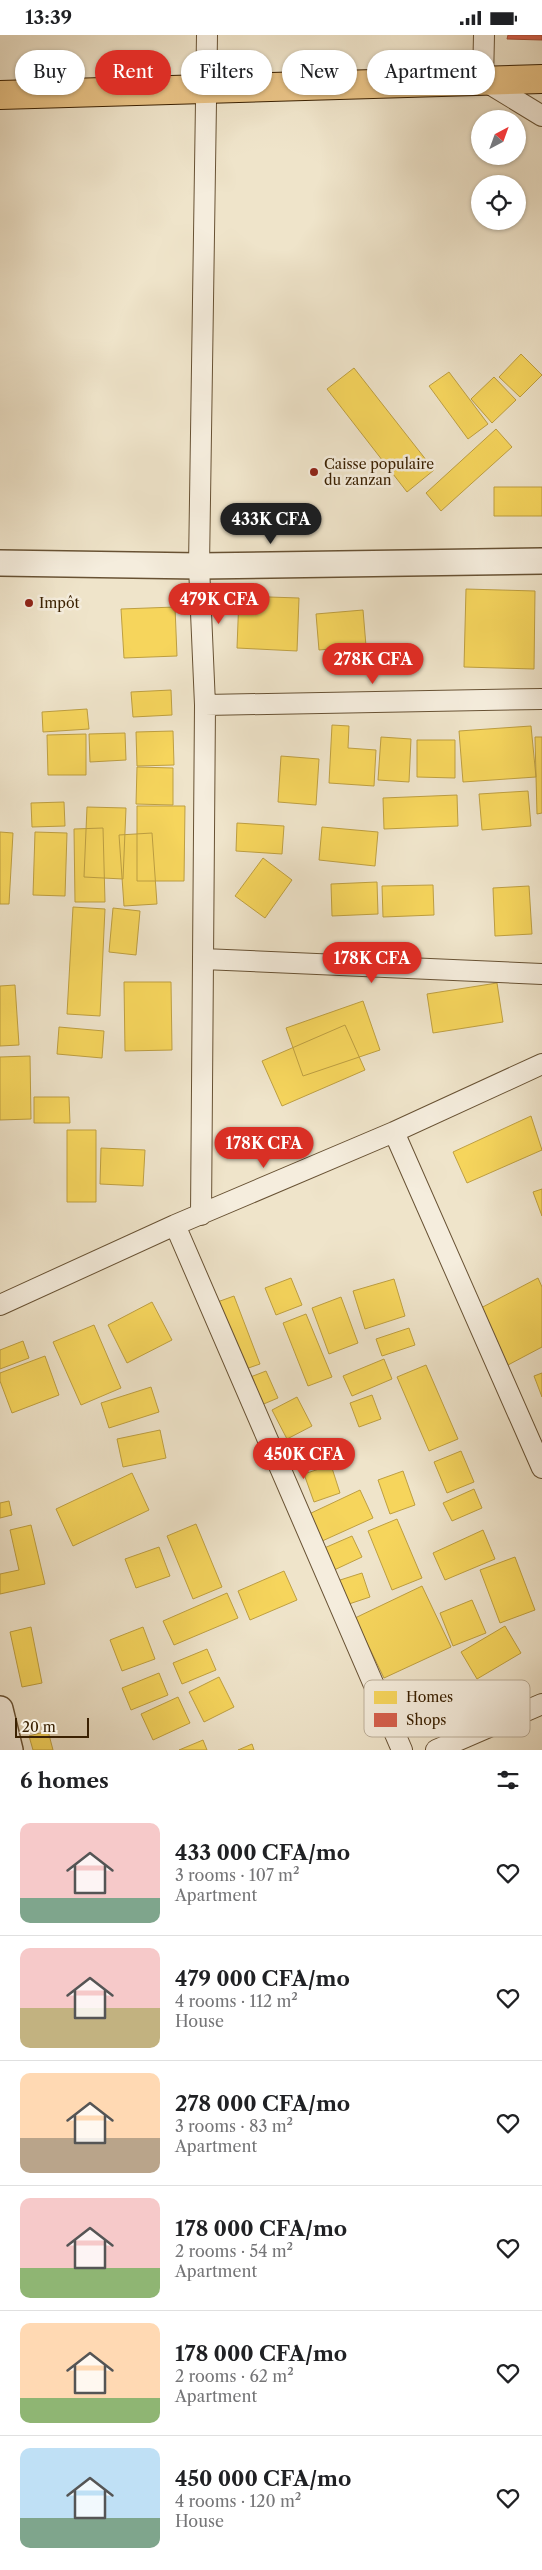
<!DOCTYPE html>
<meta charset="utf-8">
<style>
body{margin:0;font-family:"Libre Caslon Text",serif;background:#f2f2f2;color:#202124;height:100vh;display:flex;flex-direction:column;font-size:19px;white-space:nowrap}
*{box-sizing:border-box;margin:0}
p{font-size:16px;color:#757577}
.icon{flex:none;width:28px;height:28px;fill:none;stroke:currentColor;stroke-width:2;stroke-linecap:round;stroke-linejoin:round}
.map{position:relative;height:1715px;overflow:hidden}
.panel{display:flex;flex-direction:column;background:#fff;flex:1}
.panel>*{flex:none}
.banner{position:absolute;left:15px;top:15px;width:512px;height:45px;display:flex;gap:10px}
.needle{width:32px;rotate:41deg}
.controls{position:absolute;left:471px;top:75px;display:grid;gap:10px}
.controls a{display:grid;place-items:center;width:55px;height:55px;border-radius:50%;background:#fff;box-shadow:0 1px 4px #0004;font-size:25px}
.scale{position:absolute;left:15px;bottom:12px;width:74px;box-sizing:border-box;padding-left:5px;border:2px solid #3b2102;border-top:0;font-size:14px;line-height:18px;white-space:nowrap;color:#3b2102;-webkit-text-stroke:4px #f5eddd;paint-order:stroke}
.price{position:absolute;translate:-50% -42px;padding:0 11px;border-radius:18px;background:#d93025;color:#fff;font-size:16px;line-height:32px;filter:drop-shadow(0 1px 2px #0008)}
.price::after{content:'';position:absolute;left:50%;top:30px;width:15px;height:11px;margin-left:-8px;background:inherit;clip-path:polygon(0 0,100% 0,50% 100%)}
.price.selected{background:#222;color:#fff}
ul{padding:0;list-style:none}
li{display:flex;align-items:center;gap:15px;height:125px;padding:0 20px}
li+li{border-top:1px solid #e0e0e0}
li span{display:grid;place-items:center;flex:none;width:140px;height:100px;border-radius:10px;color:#555}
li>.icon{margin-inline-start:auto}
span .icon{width:60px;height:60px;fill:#fffc;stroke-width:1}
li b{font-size:21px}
h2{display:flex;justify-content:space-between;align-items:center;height:60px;padding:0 20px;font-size:21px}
.pill{padding:0 18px;border-radius:22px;background:#fff;box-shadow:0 1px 4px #0004;font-size:18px;line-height:45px}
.pill.selected{background:#d93025;color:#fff}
.status{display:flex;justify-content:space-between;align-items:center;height:35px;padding:0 25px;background:#fff;direction:ltr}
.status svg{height:14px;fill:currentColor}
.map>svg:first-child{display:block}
.homes{fill:#f6d55c;stroke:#be9f41}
.shops{fill:#d6604d;stroke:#a84d36}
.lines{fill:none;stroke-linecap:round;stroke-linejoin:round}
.minor-casing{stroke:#685234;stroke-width:22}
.tertiary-casing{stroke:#685234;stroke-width:28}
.primary-casing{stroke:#3b2102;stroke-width:30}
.minor{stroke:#f5eddd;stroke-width:20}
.tertiary{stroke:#f5eddd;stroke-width:25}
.primary{stroke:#e8c285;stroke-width:28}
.poi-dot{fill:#8f2418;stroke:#f5eddd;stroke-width:2}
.labels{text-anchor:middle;stroke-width:5;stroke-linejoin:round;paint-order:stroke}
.poi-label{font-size:14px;fill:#3b2102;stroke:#f5eddd;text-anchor:start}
.key{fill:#f5eddd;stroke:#bdb09b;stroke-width:1}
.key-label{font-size:14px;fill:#3b2102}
</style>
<div class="status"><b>13:39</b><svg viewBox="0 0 49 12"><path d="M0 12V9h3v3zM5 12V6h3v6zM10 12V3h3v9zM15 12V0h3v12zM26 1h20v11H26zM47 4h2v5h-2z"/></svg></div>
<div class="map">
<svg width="542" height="1715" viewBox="0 0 542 1715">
<rect width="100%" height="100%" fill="#efe4ca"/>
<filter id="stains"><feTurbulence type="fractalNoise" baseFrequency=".004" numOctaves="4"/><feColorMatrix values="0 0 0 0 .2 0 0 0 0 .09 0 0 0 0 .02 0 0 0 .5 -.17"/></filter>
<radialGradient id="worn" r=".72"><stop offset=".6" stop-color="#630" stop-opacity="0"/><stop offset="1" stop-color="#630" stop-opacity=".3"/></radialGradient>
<path class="homes" d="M 521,319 L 542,340 L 520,362 L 499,342 Z
M 354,333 L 434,435 L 407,457 L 327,354 Z
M 449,337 L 488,389 L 468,404 L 429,351 Z
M 494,342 L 516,365 L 492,388 L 471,364 Z
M 496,394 L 512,412 L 441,476 L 426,458 Z
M 494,452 L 542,452 L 542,481 L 494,481 Z
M 466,554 L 535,556 L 534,634 L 464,632 Z
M 239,561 L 299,563 L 297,616 L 237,613 Z
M 175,572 L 177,621 L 124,623 L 121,574 Z
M 363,575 L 366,611 L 319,615 L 316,579 Z
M 171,655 L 172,680 L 133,682 L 131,657 Z
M 87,674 L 89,694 L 43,697 L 42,677 Z
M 332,690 L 349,691 L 348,713 L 376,715 L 374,751 L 329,748 Z
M 531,691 L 536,742 L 463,747 L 459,696 Z
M 173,696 L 174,730 L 137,731 L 136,697 Z
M 125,698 L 126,725 L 90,727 L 89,699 Z
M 86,699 L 86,740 L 48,740 L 47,700 Z
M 381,702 L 411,704 L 409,747 L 378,745 Z
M 535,702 L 542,702 L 542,778 L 537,779 Z
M 417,705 L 455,705 L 455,743 L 417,742 Z
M 281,721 L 319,724 L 316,770 L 278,767 Z
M 137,732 L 173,733 L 173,770 L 136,769 Z
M 528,756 L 531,791 L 482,795 L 479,759 Z
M 457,760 L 458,791 L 384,794 L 383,763 Z
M 64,767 L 65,791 L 32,792 L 31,768 Z
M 137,771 L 185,771 L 184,846 L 137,846 Z
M 87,772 L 126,773 L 123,844 L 84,842 Z
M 237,788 L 284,791 L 282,819 L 236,816 Z
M 322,792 L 378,797 L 375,831 L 319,825 Z
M 103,793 L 105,867 L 75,867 L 74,794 Z
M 0,797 L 13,798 L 9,869 L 0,869 Z
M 35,797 L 67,798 L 65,861 L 33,860 Z
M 152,798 L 157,869 L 124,871 L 119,800 Z
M 263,823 L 292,845 L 265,883 L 235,861 Z
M 377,847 L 378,879 L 332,881 L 331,849 Z
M 433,850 L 434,880 L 383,882 L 382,851 Z
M 529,851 L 532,899 L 495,901 L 493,853 Z
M 73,872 L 105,874 L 100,981 L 67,979 Z
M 113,873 L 140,876 L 136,920 L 109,917 Z
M 124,947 L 171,947 L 172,1015 L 125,1016 Z
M 497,948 L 503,987 L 433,998 L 427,959 Z
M 15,950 L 19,1010 L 0,1011 L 0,951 Z
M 363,966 L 380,1015 L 303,1041 L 286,993 Z
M 345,990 L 365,1035 L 282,1071 L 262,1026 Z
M 59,992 L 104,996 L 102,1023 L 57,1019 Z
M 30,1021 L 31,1084 L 0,1085 L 0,1022 Z
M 34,1062 L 69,1062 L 70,1088 L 34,1088 Z
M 531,1081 L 542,1115 L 467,1148 L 453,1117 Z
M 67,1095 L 96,1095 L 96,1167 L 67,1167 Z
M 101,1113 L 145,1115 L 143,1151 L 100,1149 Z
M 542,1154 L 542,1181 L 533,1157 Z
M 291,1243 L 302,1270 L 276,1280 L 265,1253 Z
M 538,1243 L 542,1252 L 542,1312 L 508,1330 L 479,1274 Z
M 394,1244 L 405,1281 L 365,1294 L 353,1256 Z
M 234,1261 L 260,1329 L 234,1338 L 209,1270 Z
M 341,1262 L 358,1308 L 329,1319 L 312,1273 Z
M 152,1267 L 172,1305 L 127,1328 L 108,1290 Z
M 306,1279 L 332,1342 L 308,1351 L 283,1288 Z
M 94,1290 L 121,1353 L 81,1370 L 53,1307 Z
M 409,1293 L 415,1310 L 382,1321 L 376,1304 Z
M 23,1306 L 29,1323 L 0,1334 L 0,1315 Z
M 45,1321 L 59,1360 L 12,1378 L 0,1346 L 0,1338 Z
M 384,1324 L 392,1344 L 352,1361 L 343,1341 Z
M 426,1330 L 458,1404 L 429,1416 L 397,1342 Z
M 266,1336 L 278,1363 L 247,1376 L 235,1348 Z
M 542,1338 L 542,1362 L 534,1341 Z
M 151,1352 L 159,1377 L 109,1393 L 101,1368 Z
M 372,1360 L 381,1384 L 359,1392 L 350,1368 Z
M 297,1362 L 312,1391 L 287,1404 L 272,1375 Z
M 160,1395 L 166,1423 L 123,1432 L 117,1404 Z
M 461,1416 L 474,1447 L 447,1458 L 434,1427 Z
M 331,1430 L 340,1458 L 314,1467 L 304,1439 Z
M 403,1436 L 415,1470 L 390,1479 L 378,1445 Z
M 132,1438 L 149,1475 L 73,1511 L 56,1474 Z
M 474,1454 L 482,1473 L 452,1486 L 443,1468 Z
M 360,1455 L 373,1483 L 320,1507 L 307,1480 Z
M 9,1466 L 12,1480 L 0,1483 L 0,1468 Z
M 397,1484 L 422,1543 L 392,1555 L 368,1496 Z
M 196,1489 L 222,1552 L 193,1564 L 167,1501 Z
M 31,1490 L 45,1549 L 0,1559 L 0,1539 L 19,1535 L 10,1495 Z
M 483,1495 L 495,1524 L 445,1545 L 433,1518 Z
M 352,1501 L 362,1522 L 332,1536 L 322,1514 Z
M 159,1512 L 170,1541 L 136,1553 L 125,1524 Z
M 515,1522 L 535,1575 L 500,1588 L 480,1535 Z
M 284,1536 L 297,1565 L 250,1585 L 238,1556 Z
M 362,1538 L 370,1562 L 346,1570 L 337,1546 Z
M 422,1551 L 451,1612 L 384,1643 L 355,1583 Z
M 227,1558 L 238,1583 L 174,1610 L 163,1586 Z
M 472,1565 L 486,1598 L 453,1611 L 440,1578 Z
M 505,1591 L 521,1618 L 477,1644 L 461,1617 Z
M 31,1592 L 42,1648 L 22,1652 L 10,1597 Z
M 143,1592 L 155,1624 L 122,1636 L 110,1605 Z
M 207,1614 L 216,1635 L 182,1649 L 173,1628 Z
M 159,1638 L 168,1660 L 131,1675 L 122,1653 Z
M 219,1642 L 234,1672 L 204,1687 L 189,1657 Z
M 178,1662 L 190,1688 L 153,1705 L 141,1679 Z
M 48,1696 L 53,1715 L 33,1715 L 29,1701 Z
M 203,1705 L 207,1715 L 179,1715 Z
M 252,1709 L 254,1715 L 238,1715 Z"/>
<path class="shops" d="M 508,0 L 542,0 L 542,5 L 507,4 Z"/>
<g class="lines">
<g class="minor-casing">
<path id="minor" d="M 484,0 L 483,45 L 542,81
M 205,670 L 542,664
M 203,924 L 542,939
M 394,1097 L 542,1433
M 201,1180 L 205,670 L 199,531 L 207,0
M 175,1190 L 402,1715
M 0,1270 L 175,1190 L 394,1097 L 542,1029
M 436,1715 L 542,1669"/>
</g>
<g class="tertiary-casing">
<path id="tertiary" d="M 0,528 L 199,531 L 542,526
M 0,1674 L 10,1715"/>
</g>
<g class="primary-casing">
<path id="primary" d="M 0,60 L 542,44"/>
</g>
<use href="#minor" class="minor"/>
<use href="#tertiary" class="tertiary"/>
<use href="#primary" class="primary"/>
</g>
<g class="poi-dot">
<circle cx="314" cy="437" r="5"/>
<circle cx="29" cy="568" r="5"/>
</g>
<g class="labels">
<g class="poi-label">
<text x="324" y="434">Caisse populaire<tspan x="324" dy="16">du zanzan</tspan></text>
<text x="39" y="573">Impôt</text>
</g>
</g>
<rect x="364" y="1645" width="166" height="57" rx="8" class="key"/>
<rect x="374" y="1656" width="23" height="13" fill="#f6d55c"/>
<rect x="374" y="1678" width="23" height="14" fill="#d6604d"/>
<g class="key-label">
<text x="406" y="1667">Homes</text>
<text x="406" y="1690">Shops</text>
</g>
<rect width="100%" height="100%" filter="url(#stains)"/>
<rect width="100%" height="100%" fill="url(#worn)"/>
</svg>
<div class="controls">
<a><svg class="needle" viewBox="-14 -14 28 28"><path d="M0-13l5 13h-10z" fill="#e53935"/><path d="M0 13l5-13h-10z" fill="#757577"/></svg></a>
<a><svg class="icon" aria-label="locate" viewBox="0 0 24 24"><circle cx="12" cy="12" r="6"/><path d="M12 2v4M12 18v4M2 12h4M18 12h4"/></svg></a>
</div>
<div class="scale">20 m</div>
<b class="price selected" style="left:271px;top:510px">433K CFA</b>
<b class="price" style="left:219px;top:590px">479K CFA</b>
<b class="price" style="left:373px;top:650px">278K CFA</b>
<b class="price" style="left:372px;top:949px">178K CFA</b>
<b class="price" style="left:264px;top:1134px">178K CFA</b>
<b class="price" style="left:304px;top:1445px">450K CFA</b>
<div class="banner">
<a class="pill">Buy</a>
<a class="pill selected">Rent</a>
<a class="pill">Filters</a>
<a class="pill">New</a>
<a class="pill">Apartment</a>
</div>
</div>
<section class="panel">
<h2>6 homes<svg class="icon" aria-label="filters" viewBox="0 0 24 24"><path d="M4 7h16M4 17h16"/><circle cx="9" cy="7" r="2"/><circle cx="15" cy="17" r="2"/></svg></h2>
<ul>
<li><span style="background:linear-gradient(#f6c9c9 75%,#7fa58c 0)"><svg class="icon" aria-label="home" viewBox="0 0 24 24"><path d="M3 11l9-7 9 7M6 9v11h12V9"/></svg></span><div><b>433 000 CFA/mo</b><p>3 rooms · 107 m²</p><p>Apartment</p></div><svg class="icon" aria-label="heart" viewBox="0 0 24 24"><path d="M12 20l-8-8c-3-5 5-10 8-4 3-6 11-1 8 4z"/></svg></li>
<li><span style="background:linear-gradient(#f6c9c9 60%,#c2b280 0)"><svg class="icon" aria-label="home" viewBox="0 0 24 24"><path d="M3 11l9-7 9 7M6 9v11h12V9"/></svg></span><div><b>479 000 CFA/mo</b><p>4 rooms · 112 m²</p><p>House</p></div><svg class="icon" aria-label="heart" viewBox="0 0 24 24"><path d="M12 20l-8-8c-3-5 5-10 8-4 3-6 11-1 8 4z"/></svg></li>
<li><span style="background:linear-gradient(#ffd9b3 65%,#b9a48a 0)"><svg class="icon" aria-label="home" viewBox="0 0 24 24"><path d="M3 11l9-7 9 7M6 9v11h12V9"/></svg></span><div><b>278 000 CFA/mo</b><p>3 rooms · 83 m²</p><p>Apartment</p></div><svg class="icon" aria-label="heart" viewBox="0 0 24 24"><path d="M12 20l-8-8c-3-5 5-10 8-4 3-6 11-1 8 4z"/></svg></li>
<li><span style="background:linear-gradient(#f6c9c9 70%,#8fb573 0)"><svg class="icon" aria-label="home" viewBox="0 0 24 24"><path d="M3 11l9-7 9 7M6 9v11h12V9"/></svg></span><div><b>178 000 CFA/mo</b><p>2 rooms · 54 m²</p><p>Apartment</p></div><svg class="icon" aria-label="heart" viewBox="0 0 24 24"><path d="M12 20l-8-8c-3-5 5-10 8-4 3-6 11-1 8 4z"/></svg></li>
<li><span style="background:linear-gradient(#ffd9b3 75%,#8fb573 0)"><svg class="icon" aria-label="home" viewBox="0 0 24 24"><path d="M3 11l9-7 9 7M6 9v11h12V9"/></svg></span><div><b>178 000 CFA/mo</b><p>2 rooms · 62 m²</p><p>Apartment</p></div><svg class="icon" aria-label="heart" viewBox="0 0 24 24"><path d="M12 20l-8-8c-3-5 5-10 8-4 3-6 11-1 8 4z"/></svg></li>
<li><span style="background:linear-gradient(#bfe0f5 70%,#7fa58c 0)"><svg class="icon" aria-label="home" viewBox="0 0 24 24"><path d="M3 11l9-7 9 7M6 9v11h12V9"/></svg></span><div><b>450 000 CFA/mo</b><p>4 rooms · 120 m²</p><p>House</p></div><svg class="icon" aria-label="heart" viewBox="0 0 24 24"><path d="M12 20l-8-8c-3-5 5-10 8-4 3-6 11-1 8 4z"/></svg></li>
</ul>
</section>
